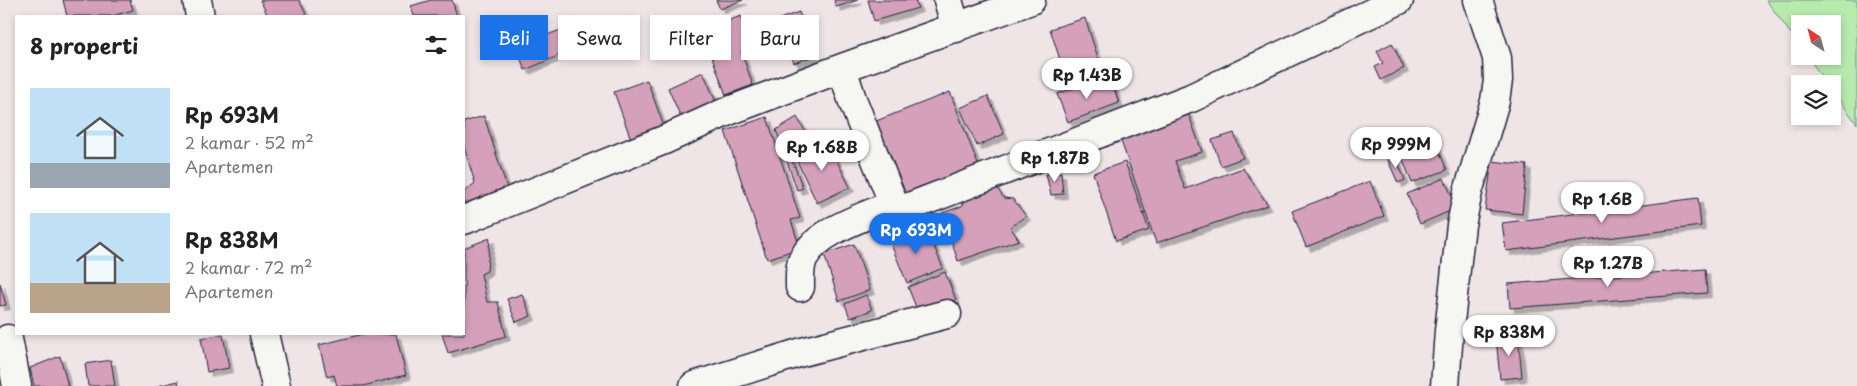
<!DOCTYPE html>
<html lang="id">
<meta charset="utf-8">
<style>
body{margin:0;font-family:"Playpen Sans",sans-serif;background:#f2f2f2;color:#222;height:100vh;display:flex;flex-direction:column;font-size:19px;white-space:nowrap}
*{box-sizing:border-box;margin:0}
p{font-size:16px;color:#767676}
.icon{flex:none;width:28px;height:28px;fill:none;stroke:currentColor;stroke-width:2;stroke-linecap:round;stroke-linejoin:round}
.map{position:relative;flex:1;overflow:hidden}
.side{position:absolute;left:15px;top:15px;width:450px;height:320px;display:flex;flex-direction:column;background:#fff;border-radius:0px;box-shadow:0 2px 8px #0003}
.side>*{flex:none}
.hud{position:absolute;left:480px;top:15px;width:475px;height:45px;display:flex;gap:10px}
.needle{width:32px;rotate:324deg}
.controls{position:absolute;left:1791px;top:15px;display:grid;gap:10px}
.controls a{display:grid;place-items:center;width:50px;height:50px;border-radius:0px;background:#fff;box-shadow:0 2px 8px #0003;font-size:25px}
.price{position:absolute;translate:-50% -42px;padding:0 11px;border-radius:18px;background:#fff;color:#222;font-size:16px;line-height:32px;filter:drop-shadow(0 1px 2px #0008)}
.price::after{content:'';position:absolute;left:50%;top:30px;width:15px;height:11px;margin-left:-8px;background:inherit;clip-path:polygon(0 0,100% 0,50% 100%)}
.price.on{background:#1a73e8;color:#fff}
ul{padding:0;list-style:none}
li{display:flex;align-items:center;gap:15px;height:125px;padding:0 15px}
li span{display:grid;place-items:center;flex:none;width:140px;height:100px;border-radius:0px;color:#555}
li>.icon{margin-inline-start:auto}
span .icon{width:60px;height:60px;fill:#fffc;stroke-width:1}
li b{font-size:21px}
h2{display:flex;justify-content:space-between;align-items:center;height:60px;padding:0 15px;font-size:21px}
.tag{padding:0 18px;border-radius:0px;background:#fff;box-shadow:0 2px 8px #0003;font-size:18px;line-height:45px}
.tag.on{background:#1a73e8;color:#fff}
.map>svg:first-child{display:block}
.green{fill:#b6ebad;stroke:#6c8674}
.building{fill:#d4a0ba;stroke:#22223b;filter:url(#shadow)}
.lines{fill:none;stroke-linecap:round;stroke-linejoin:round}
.minor-casing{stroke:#22223b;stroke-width:31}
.minor{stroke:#f6f6f2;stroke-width:28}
</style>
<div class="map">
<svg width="1857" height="386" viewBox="0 0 1857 386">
<defs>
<filter id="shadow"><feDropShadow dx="4.5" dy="4.5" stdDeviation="0" flood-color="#0004"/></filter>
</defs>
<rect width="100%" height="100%" fill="#efe5e7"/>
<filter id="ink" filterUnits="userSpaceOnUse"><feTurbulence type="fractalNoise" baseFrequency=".02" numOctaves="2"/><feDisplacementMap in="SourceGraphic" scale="10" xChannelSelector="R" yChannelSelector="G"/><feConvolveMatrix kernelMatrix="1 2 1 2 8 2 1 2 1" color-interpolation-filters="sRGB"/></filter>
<g filter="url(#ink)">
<path class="green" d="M 1766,0 L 1857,0 L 1857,124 L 1833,91 L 1832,84 L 1827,84 L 1807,56 L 1832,56 L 1832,24 L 1800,24 L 1800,46 Z"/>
<path class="building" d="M 63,0 L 130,0 L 133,10 L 112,16 L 67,16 Z
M 260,0 L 299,0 L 307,16 L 268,16 Z
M 431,0 L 452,0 L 457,16 L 414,16 L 411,6 Z
M 716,0 L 743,0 L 720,9 Z
M 834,0 L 858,0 L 836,7 Z
M 868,0 L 915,0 L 918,8 L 874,21 Z
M 799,12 L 816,55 L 794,63 L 777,20 Z
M 741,16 L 752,47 L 741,51 L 753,85 L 726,95 L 702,30 Z
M 1085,18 L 1101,67 L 1066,78 L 1050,29 Z
M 563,29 L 572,50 L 525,70 L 516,47 Z
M 1392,43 L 1404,68 L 1381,80 L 1375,67 L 1383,63 L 1377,51 Z
M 703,72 L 717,104 L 682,120 L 668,88 Z
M 647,80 L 666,132 L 633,145 L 614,92 Z
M 1094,81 L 1101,89 L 1113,85 L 1119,103 L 1068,122 L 1057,94 Z
M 950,92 L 981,172 L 902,203 L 871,123 Z
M 988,96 L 1004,134 L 977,146 L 960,108 Z
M 1188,112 L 1202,152 L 1175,161 L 1185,189 L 1243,168 L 1268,205 L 1156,243 L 1119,135 Z
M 484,116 L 508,191 L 464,204 L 464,192 L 475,183 L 464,147 L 464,122 Z
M 767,117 L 800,218 L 791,220 L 800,248 L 767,259 L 725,131 Z
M 797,117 L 811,141 L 789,152 L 803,188 L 797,190 L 776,130 Z
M 1234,133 L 1243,158 L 1221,166 L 1212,140 Z
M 1433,137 L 1447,170 L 1412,183 L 1399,150 Z
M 827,141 L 850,187 L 817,203 L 795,157 Z
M 1395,155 L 1405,180 L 1398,183 L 1387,158 Z
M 1492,161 L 1527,165 L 1522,214 L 1485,210 Z
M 1125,162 L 1149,230 L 1116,241 L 1093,173 Z
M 1061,172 L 1063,194 L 1051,195 L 1046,174 Z
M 1444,178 L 1457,208 L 1420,224 L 1407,194 Z
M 1370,181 L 1384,216 L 1306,247 L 1292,211 Z
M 994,184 L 1004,198 L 1013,199 L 1026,216 L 1010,227 L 1019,240 L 958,261 L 942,213 L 962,206 L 969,193 Z
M 1698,198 L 1701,226 L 1506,251 L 1502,223 Z
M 926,227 L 943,268 L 907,283 L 890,242 Z
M 490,238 L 487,271 L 481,274 L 487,302 L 498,302 L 506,336 L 448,353 L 442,334 L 464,334 L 464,248 Z
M 854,244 L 870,290 L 839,301 L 824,254 Z
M 1705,269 L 1707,293 L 1510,308 L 1508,284 Z
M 945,272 L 956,300 L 919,315 L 908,287 Z
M 0,283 L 6,305 L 0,306 Z
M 522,294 L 531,316 L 516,322 L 507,299 Z
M 866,295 L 872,310 L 850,318 L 845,304 Z
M 223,334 L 229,368 L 207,372 L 201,338 Z
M 363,334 L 396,334 L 406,375 L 363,386 L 337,386 L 334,375 L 327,377 L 319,345 Z
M 1518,335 L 1522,377 L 1500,379 L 1496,337 Z
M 60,356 L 68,386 L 34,386 L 30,368 Z
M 111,360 L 115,386 L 88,386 L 85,364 Z
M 178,381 L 179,386 L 158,386 Z"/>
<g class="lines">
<g class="minor-casing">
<path id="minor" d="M 197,0 L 200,16
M 948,0 L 956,28
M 842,68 L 852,99 L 892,200 L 897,207 L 904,209 L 1191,98 L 1399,0
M 464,220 L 664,140 L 726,112 L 842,68 L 1031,0
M 800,287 C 800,277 799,266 804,257 C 819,230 867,216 894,204
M 264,334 L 276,386
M 8,339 L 17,386
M 694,386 L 802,352 L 947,314
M 1445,386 L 1449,331 L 1461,225 L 1468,192 L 1495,101 L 1498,80 L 1497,58 L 1478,0"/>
</g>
<use href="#minor" class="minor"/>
</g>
</g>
</svg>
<div class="controls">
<a><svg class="needle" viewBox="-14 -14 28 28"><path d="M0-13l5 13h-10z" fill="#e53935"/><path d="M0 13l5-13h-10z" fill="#767676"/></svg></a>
<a><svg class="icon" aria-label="layers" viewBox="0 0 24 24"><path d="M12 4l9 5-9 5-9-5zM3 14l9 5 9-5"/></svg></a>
</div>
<b class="price" style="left:1087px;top:100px">Rp 1.43B</b>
<b class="price" style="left:1396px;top:169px">Rp 999M</b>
<b class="price" style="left:822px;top:172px">Rp 1.68B</b>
<b class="price" style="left:1055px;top:183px">Rp 1.87B</b>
<b class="price" style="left:1602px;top:224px">Rp 1.6B</b>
<b class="price on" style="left:916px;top:255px">Rp 693M</b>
<b class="price" style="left:1608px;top:288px">Rp 1.27B</b>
<b class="price" style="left:1509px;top:357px">Rp 838M</b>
<div class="hud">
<a class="tag on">Beli</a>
<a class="tag">Sewa</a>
<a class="tag">Filter</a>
<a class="tag">Baru</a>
</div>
<section class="side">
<h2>8 properti<svg class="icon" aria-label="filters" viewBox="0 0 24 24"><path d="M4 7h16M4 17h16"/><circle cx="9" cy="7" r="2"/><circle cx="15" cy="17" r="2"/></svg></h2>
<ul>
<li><span style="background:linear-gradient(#bfe0f5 75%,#9aa5b1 0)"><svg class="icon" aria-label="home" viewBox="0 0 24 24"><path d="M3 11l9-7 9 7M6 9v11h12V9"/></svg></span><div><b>Rp 693M</b><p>2 kamar · 52 m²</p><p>Apartemen</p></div></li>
<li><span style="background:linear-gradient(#bfe0f5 70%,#b9a48a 0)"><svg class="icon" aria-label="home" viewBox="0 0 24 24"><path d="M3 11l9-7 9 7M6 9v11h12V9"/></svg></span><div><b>Rp 838M</b><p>2 kamar · 72 m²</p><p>Apartemen</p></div></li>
</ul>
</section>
</div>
